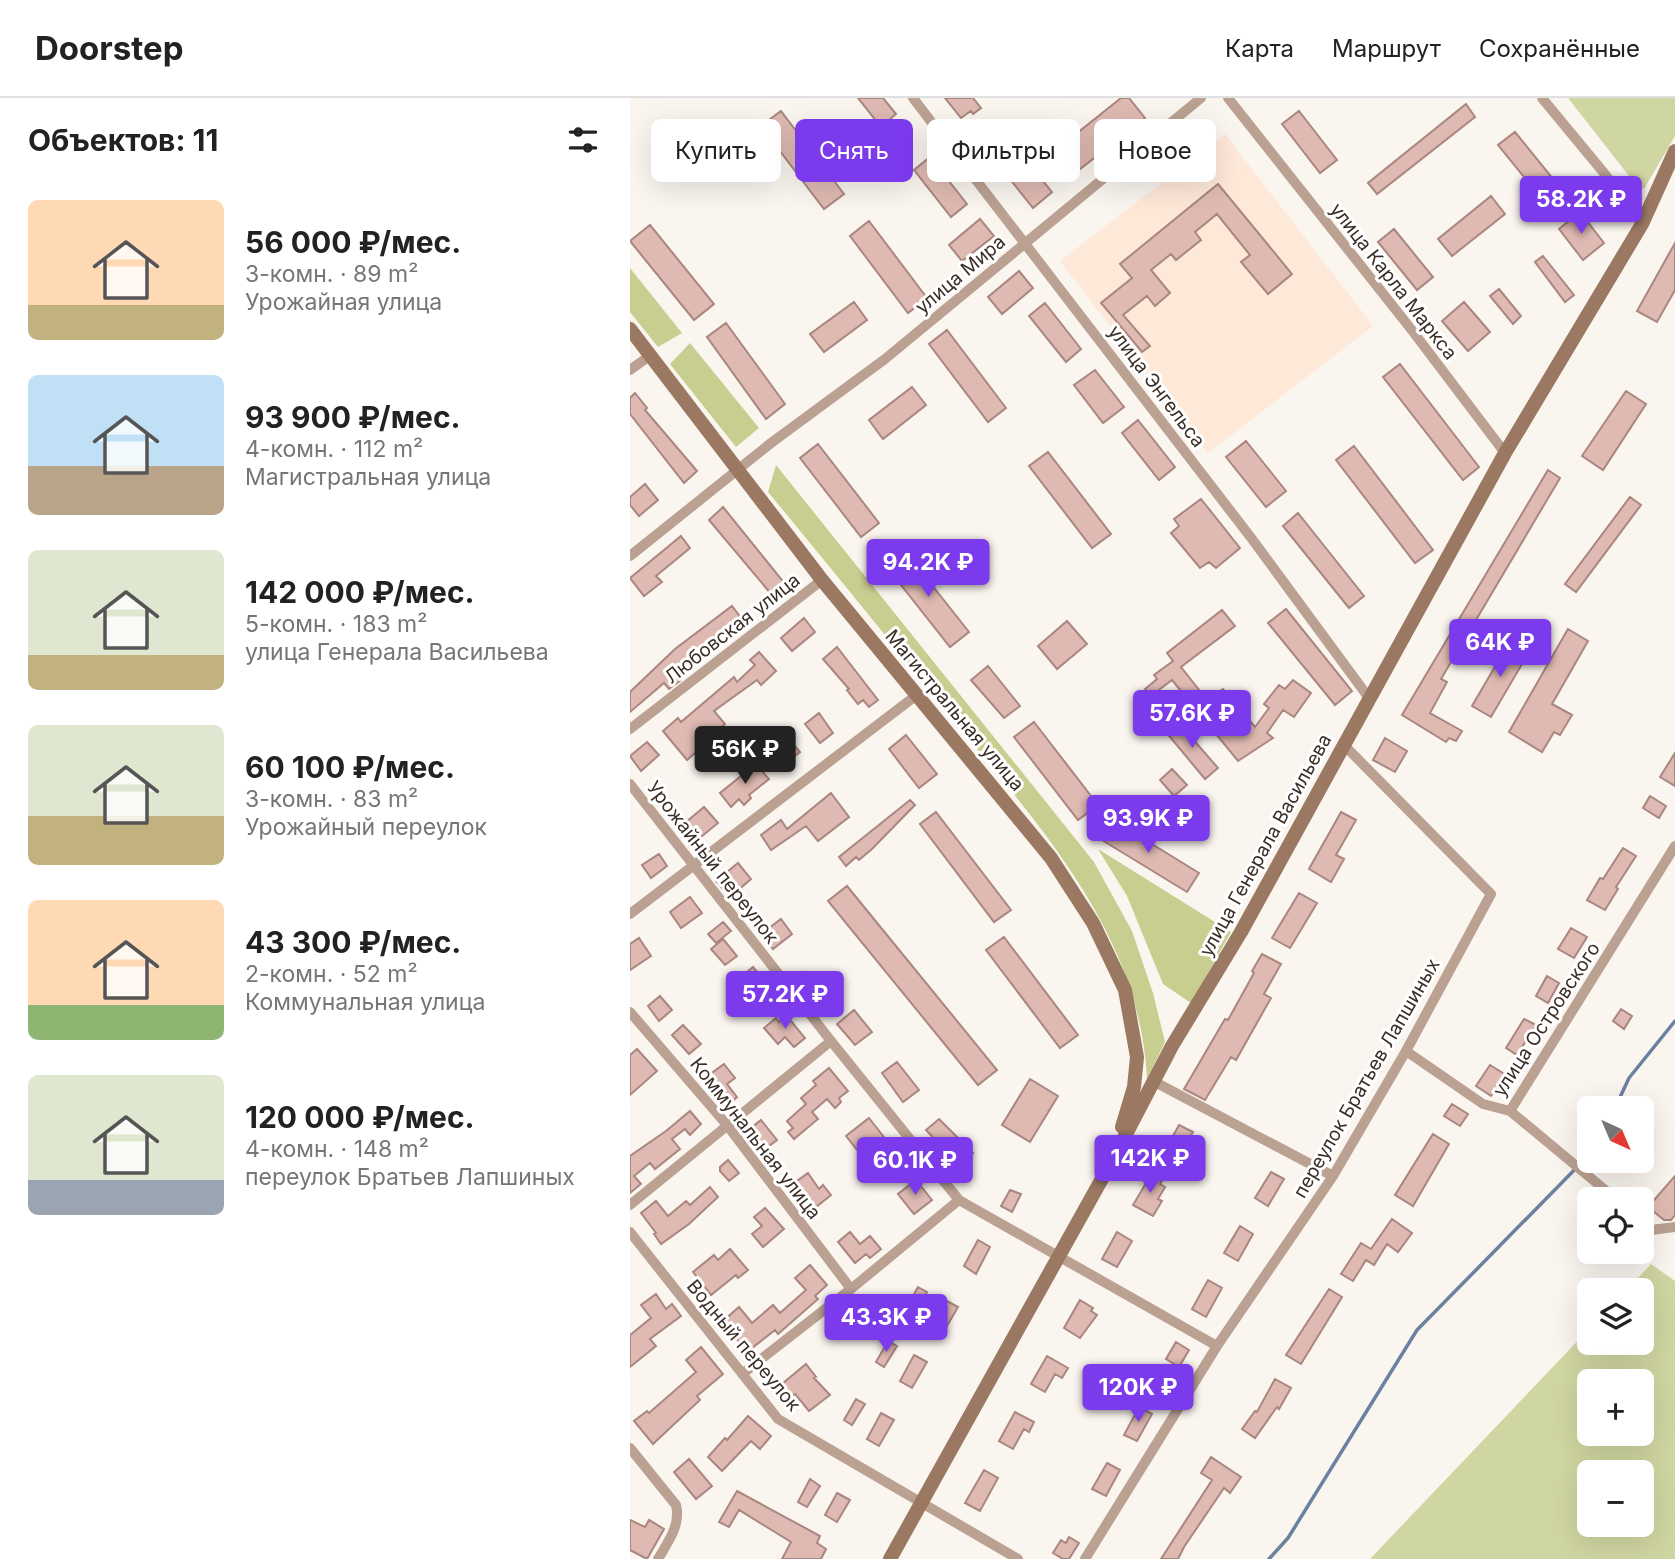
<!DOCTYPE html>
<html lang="ru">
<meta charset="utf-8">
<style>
body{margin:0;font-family:Inter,sans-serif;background:#f6f6f6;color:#222;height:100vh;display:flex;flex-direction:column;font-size:26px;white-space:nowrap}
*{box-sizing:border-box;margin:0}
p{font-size:23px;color:#767676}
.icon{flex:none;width:38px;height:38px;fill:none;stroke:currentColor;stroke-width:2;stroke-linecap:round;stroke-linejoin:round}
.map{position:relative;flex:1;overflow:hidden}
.details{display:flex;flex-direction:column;background:#fff;width:630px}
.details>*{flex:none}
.hud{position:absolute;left:21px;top:21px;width:665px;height:63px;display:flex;gap:14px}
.needle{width:46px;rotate:136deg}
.buttons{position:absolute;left:947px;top:998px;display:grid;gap:14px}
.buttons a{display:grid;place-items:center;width:77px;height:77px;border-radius:10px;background:#fff;box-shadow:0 7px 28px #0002;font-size:35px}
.price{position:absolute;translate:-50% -60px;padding:0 16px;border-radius:7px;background:#7c3aed;color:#fff;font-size:23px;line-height:46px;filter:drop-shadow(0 2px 4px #0008)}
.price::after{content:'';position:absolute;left:50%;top:42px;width:21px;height:16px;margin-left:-10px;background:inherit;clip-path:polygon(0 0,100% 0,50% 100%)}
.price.active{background:#222;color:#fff}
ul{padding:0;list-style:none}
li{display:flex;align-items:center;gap:21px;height:175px;padding:0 28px}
li span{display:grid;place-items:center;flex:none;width:196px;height:140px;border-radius:10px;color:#555}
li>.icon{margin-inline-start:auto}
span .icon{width:84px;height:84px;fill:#fffc;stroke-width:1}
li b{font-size:30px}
h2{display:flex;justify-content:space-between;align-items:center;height:84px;padding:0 28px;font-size:30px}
.chip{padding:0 24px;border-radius:10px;background:#fff;box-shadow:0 7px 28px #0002;font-size:24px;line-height:63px}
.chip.active{background:#7c3aed;color:#fff}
header{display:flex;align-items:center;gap:42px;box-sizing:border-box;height:98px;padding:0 35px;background:#fff;border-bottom:2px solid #e0e0e0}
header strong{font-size:33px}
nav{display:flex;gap:38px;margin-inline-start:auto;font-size:24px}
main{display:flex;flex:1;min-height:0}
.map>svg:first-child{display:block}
.built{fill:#fee8d8}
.green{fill:#d0d6a1;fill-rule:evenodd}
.forest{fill:#c8ce90}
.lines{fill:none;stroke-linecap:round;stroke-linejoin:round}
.stream{stroke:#6c81a0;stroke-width:3.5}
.building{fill:#dfbab2;stroke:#a9867f;stroke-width:2}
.street{stroke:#baa192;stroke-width:10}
.secondary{stroke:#9b7862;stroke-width:14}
.labels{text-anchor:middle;stroke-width:6;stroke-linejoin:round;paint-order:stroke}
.street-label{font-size:19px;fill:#3a2e26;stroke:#fff}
</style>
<header>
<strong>Doorstep</strong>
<nav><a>Карта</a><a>Маршрут</a><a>Сохранённые</a></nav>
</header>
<main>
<section class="details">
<h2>Объектов: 11<svg class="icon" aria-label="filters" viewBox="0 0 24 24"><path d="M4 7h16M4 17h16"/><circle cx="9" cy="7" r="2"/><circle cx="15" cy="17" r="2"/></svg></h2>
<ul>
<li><span style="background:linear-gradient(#ffd9b3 75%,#c2b280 0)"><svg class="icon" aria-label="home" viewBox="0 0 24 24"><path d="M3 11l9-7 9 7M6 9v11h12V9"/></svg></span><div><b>56 000 ₽/мес.</b><p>3-комн. · 89 m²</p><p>Урожайная улица</p></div></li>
<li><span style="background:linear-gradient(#bfe0f5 65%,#b9a48a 0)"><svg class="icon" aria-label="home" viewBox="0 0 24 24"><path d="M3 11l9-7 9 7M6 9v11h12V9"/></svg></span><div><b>93 900 ₽/мес.</b><p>4-комн. · 112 m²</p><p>Магистральная улица</p></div></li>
<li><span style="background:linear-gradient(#dfe7d0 75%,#c2b280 0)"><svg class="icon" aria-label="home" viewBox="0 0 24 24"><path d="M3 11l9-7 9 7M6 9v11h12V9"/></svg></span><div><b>142 000 ₽/мес.</b><p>5-комн. · 183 m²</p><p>улица Генерала Васильева</p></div></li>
<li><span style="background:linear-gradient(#dfe7d0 65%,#c2b280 0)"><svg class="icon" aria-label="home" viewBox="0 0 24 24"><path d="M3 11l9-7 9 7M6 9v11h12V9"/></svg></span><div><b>60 100 ₽/мес.</b><p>3-комн. · 83 m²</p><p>Урожайный переулок</p></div></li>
<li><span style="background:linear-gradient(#ffd9b3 75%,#8fb573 0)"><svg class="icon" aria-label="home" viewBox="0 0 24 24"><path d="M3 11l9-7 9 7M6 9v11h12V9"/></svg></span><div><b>43 300 ₽/мес.</b><p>2-комн. · 52 m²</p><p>Коммунальная улица</p></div></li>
<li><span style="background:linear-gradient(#dfe7d0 75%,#9aa5b1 0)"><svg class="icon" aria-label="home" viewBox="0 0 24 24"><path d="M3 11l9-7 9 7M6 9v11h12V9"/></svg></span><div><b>120 000 ₽/мес.</b><p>4-комн. · 148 m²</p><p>переулок Братьев Лапшиных</p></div></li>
</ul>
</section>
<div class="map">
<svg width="1045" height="1461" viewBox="0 0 1045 1461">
<rect width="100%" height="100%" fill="#fbf5f0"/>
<path class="built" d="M 595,36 L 743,228 L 578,355 L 430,163 Z"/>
<path class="green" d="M 938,0 L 1045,0 L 1045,38 L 1014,91 L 1003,83 Z
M 1021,1166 L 1045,1183 L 1045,1461 L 740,1461 L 959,1231 L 959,1244 L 1012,1244 L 1012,1192 L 997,1192 ZM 959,1283 L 1012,1283 L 1012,1335 L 959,1335 ZM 959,1374 L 1012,1374 L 1012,1426 L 959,1426 Z"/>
<path class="forest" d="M 0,170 L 52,235 L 28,249 L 0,214 Z
M 60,245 L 129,330 L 106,349 L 40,266 Z
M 146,367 L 464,764 L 502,833 L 523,895 L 535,944 L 517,981 C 510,835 409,728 322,620 C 261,544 200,469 138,394 Z
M 468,751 L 601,834 L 561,905 L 533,886 L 497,798 Z"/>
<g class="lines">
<path class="stream" d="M 985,1010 L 999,980 L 1045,923
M 639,1461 L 658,1440 L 787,1232 L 959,1057"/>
</g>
<path class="building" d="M 228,0 L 253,0 L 266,16 L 251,29 Z
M 315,0 L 343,0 L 351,10 L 343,16 L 341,13 L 331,20 Z
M 491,0 L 499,0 L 515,20 L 445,75 L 426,52 Z
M 836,6 L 845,19 L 747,96 L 738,85 Z
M 151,13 L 214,96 L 194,111 L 131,28 Z
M 669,13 L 707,62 L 690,75 L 652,26 Z
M 370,30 L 422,94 L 403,110 L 351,45 Z
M 885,34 L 924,82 L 907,95 L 868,47 Z
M 300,59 L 337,106 L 321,119 L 284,72 Z
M 588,86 L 662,176 L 638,196 L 611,164 L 620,157 L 587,116 L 565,134 L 571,142 L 546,162 L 541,156 L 521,172 L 540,195 L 525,208 L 517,198 L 493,217 L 520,248 L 512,254 L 471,205 L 502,180 L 490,166 Z
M 861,98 L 875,116 L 822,158 L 808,141 Z
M 950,114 L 974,145 L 953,162 L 929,131 Z
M 350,121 L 364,138 L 332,163 L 319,147 Z
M 239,123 L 297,200 L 278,215 L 220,138 Z
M 20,127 L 84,206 L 64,222 L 0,143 Z
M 764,131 L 803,179 L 787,192 L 748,144 Z
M 1045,145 L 1045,192 L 1027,224 L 1007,213 Z
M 913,158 L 944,197 L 935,204 L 905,164 Z
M 389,173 L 403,190 L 372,216 L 358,199 Z
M 869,191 L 891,218 L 883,226 L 860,198 Z
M 224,204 L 237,222 L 194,254 L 180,236 Z
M 834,204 L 860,234 L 838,253 L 812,223 Z
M 415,205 L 451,251 L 436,264 L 399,218 Z
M 96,225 L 155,306 L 136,321 L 77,239 Z
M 317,232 L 376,310 L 358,324 L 299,246 Z
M 770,266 L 849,369 L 833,382 L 753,279 Z
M 465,272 L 494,309 L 473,325 L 444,287 Z
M 282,289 L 296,307 L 253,341 L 239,322 Z
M 996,293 L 1016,306 L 973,372 L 952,358 Z
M 5,295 L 17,310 L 15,312 L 67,373 L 54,385 L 0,316 L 0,300 Z
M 508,322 L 545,369 L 529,382 L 492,335 Z
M 616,343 L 656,393 L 636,409 L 596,359 Z
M 188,346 L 249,425 L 231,439 L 170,360 Z
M 724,348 L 803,452 L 785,465 L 706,362 Z
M 418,354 L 481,436 L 462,450 L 399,368 Z
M 918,372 L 930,380 L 811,581 L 817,584 L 800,615 L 832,633 L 826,643 L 819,640 L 816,644 L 772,617 Z
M 15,386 L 28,402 L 9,418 L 0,407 L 0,399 Z
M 1000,399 L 1011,407 L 946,494 L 935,486 Z
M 571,401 L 610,450 L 586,470 L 579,464 L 570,470 L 541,435 L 549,428 L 544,421 Z
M 93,409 L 160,492 L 147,503 L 79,422 Z
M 668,415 L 734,498 L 719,510 L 653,428 Z
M 51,438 L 60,450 L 26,478 L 32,484 L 14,498 L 0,480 Z
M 275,453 L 339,534 L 320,549 L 256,468 Z
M 102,508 L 112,521 L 72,555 L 69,552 L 43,576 L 50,583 L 39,591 L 34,585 L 0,614 L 0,594 L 45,551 Z
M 656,511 L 722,593 L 705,607 L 638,525 Z
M 592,512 L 605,528 L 551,569 L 577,602 L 593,591 L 625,629 L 639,610 L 634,606 L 649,587 L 655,591 L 663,582 L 681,595 L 664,619 L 653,612 L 637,635 L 643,640 L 608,663 L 542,582 L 521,598 L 515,591 L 527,581 L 524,577 L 543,563 L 537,555 Z
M 174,520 L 185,534 L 162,553 L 151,540 Z
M 437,523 L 457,546 L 427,571 L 408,548 Z
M 938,531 L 958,543 L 922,606 L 942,617 L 930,637 L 924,634 L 912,654 L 879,634 Z
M 880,543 L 899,554 L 861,619 L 842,608 Z
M 207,549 L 248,602 L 239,609 L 233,602 L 228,606 L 217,592 L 219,591 L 193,561 Z
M 129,554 L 146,573 L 131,587 L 127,582 L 84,613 L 95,626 L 70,646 L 72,649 L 57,662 L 33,633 L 48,620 L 51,624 L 104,579 L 107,584 L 125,567 L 120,562 Z
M 358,568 L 390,608 L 374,620 L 341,582 Z
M 189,615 L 203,635 L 190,645 L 175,626 Z
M 547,623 L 588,670 L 575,681 L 535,633 Z
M 404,624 L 468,707 L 448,722 L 384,639 Z
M 276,637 L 307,676 L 289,690 L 259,651 Z
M 755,640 L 777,653 L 765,674 L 743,662 Z
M 159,641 L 170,654 L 158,663 L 148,650 Z
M 17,644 L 29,657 L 11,673 L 0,658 Z
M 1045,655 L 1045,688 L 1030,679 Z
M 126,666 L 139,681 L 119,697 L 121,700 L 114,707 L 109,701 L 101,709 L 90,695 Z
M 542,671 L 557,687 L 544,698 L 530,682 Z
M 201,695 L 219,719 L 188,743 L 176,728 L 141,752 L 131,737 L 151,722 L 157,731 Z
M 1020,698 L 1036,708 L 1029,720 L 1013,710 Z
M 280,702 L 285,707 L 242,751 L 229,762 L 226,759 L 216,768 L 209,759 Z
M 74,709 L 88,725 L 61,747 L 48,731 Z
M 306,714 L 381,812 L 364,824 L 290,726 Z
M 711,714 L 726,722 L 706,757 L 714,761 L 701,784 L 679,771 Z
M 478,719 L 569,775 L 557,794 L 467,739 Z
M 993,750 L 1006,758 L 986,789 L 988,791 L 975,812 L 957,802 L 970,780 L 973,781 Z
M 29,756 L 37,768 L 21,780 L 12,767 Z
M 108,765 L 121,781 L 100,799 L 86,783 Z
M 217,788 L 367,972 L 348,987 L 198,803 Z
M 669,795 L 687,805 L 660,850 L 642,840 Z
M 60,799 L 72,815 L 51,830 L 40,814 Z
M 151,821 L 162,836 L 143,851 L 131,836 Z
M 93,824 L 101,833 L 86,845 L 78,836 Z
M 941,830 L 957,839 L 944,860 L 928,851 Z
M 374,839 L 448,937 L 430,950 L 356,852 Z
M 9,840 L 21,858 L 0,872 L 0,846 Z
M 93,841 L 107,858 L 95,867 L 81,851 Z
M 632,856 L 651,866 L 634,896 L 641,900 L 606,962 L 601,959 L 575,1002 L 554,991 L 595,921 L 598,922 L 624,875 L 622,873 Z
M 123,869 L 138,887 L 131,894 L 134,898 L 123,907 L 104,885 Z
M 172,874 L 180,883 L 189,876 L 199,888 L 183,902 L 165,881 Z
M 917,878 L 929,885 L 918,905 L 906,898 Z
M 30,898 L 42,912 L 29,923 L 18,908 Z
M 991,911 L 1002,918 L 994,931 L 983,923 Z
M 224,912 L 242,934 L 225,947 L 207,926 Z
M 157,918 L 175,940 L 164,949 L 155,939 L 148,946 L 134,930 L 146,920 L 149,924 Z
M 894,921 L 906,927 L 887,957 L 876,950 Z
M 53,927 L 71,946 L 59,956 L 42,937 Z
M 7,951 L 27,973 L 0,997 L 0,957 Z
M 267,964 L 289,992 L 273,1004 L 252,975 Z
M 94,966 L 105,980 L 97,986 L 107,999 L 98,1007 L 75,980 Z
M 860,967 L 876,977 L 861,998 L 846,988 Z
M 199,970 L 218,993 L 209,1000 L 211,1004 L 205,1010 L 197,1001 L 182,1014 L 188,1021 L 164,1041 L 158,1034 L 163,1030 L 157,1023 L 176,1006 L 171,1000 L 186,987 L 183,983 Z
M 400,981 L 428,998 L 400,1044 L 372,1027 Z
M 822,1006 L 838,1016 L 830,1028 L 814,1018 Z
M 60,1013 L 71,1026 L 60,1037 L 55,1031 L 42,1041 L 50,1051 L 25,1071 L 20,1065 L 4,1078 L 11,1086 L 0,1095 L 0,1058 L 36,1033 Z
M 239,1020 L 257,1043 L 241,1056 L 234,1048 L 228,1053 L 216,1038 Z
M 309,1021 L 343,1055 L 326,1070 L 313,1056 L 316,1053 L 296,1032 Z
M 131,1022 L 147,1042 L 131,1054 L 116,1034 Z
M 549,1027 L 563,1034 L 548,1061 L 534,1054 Z
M 803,1036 L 819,1046 L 783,1108 L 765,1097 Z
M 98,1062 L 109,1075 L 99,1083 L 90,1073 L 90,1069 Z
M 641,1074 L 654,1081 L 638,1108 L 625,1100 Z
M 178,1075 L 189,1091 L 193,1087 L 201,1097 L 186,1109 L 176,1097 L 170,1101 L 160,1088 Z
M 522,1075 L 533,1081 L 530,1086 L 535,1089 L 528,1101 L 532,1103 L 523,1118 L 503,1107 Z
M 1045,1078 L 1045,1117 L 1041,1122 L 1034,1122 L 1018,1109 Z
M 286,1082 L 302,1102 L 284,1116 L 268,1096 Z
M 80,1089 L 88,1099 L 59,1126 L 31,1146 L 24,1136 L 26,1135 L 11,1115 L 26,1103 L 38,1118 L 56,1103 L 60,1107 Z
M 380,1092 L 391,1096 L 382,1114 L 371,1108 Z
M 135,1110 L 154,1131 L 133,1149 L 122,1136 L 132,1128 L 124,1119 Z
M 762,1121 L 782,1135 L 768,1154 L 757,1146 L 744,1167 L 736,1162 L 723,1183 L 711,1176 L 731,1145 L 741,1151 Z
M 610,1128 L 623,1136 L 608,1163 L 594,1155 Z
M 220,1134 L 230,1146 L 240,1138 L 251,1151 L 240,1160 L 236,1156 L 225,1165 L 208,1144 Z
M 487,1134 L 502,1143 L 487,1169 L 472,1161 Z
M 348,1142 L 360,1149 L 346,1176 L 334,1168 Z
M 100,1151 L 118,1172 L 108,1180 L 106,1177 L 81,1197 L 63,1174 L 84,1157 L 88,1162 Z
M 180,1167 L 197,1187 L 185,1198 L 188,1201 L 148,1236 L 145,1232 L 117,1254 L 93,1223 L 109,1209 L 122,1225 L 143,1207 L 150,1215 L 176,1192 L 165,1180 Z
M 578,1182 L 592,1190 L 576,1219 L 562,1211 Z
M 288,1189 L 297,1194 L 284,1215 L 276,1210 Z
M 699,1191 L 712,1199 L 671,1266 L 656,1257 Z
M 26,1196 L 36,1211 L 42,1206 L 51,1218 L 20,1241 L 26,1248 L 0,1269 L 0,1237 L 21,1220 L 11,1207 Z
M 315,1202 L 328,1209 L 313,1235 L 301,1228 Z
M 450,1202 L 463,1210 L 461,1213 L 467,1217 L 450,1240 L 434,1230 Z
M 258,1243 L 267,1248 L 254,1269 L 246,1264 Z
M 546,1244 L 559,1252 L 549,1269 L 536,1261 Z
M 71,1249 L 93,1276 L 67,1298 L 70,1302 L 23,1346 L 4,1323 L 17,1313 L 19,1315 L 66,1274 L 56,1262 Z
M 284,1257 L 297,1264 L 282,1290 L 270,1283 Z
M 417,1258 L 438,1270 L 432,1280 L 425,1276 L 415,1294 L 401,1286 Z
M 176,1266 L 186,1279 L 184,1280 L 200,1297 L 179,1313 L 165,1296 L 162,1298 L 152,1286 Z
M 645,1281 L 661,1290 L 649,1311 L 647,1309 L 625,1340 L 612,1331 L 625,1313 L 627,1314 Z
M 226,1301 L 235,1306 L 222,1327 L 214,1322 Z
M 509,1309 L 522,1316 L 507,1343 L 494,1337 Z
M 385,1314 L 404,1324 L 399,1334 L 394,1331 L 383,1351 L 369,1343 Z
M 251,1315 L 264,1322 L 249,1348 L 237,1341 Z
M 118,1318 L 141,1338 L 130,1351 L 121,1343 L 92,1373 L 78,1359 L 95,1340 L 97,1342 Z
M 581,1359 L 611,1379 L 600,1395 L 594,1390 L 554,1449 L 548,1461 L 531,1461 L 582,1382 L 571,1375 Z
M 59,1361 L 82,1388 L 66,1401 L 44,1374 Z
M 477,1365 L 490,1372 L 476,1398 L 462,1391 Z
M 354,1372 L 368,1380 L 350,1413 L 335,1405 Z
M 180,1381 L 190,1388 L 177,1409 L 168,1404 Z
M 107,1393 L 190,1438 L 187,1445 L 196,1451 L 191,1461 L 152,1461 L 161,1444 L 109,1412 L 99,1429 L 89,1424 Z
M 207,1395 L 220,1402 L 207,1424 L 195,1417 Z
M 0,1422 L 15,1429 L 19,1422 L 34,1431 L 17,1461 L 0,1452 Z
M 439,1439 L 449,1445 L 439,1461 L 433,1461 L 423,1455 L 431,1442 L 436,1445 Z"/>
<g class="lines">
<path class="street" d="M 283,0 L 622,441 L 739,600
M 598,0 L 781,231 L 875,355
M 912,0 L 974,75 L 1012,126
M 0,272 L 21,257
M 0,458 L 141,345 L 255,261 L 571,0
M 0,631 L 192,482
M 0,686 L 201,943 L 329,1102 L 587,1248
M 0,816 L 288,596
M 0,914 L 97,1027 L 221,1191
M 776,953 L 853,1006 L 880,1013 L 1045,748
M 523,983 L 703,1078
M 880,1013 L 986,1101
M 0,1107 L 201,943
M 1012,1124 L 1021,1132 L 1045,1129
M 0,1134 L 148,1321 L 388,1461
M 112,1276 L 221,1191 L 329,1102
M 0,1350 L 46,1407 C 51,1427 38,1444 28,1461
M 455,1461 L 587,1248 L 703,1078 L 776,953 L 861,796 L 713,646"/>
<path class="secondary" d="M 0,231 L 192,482 L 421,760 L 463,825 L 495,892 L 507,959 L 504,989 L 492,1029
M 260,1461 L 483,1061 L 542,948 L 611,834 L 875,355 L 1012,126 L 1045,53"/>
</g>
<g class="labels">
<g class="street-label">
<text transform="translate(330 176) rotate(-40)" y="7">улица Мира</text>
<text transform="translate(764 183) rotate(52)" y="7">улица Карла Маркса</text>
<text transform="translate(527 288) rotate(53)" y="7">улица Энгельса</text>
<text transform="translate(102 530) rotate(-38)" y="7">Любовская улица</text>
<text transform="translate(325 612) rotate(50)" y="7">Магистральная улица</text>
<text transform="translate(635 747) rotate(-61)" y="7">улица Генерала Васильева</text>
<text transform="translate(83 764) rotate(52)" y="7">Урожайный переулок</text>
<text transform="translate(916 921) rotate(-57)" y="7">улица Островского</text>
<text transform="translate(736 980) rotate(-60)" y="7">переулок Братьев Лапшиных</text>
<text transform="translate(126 1040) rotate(52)" y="7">Коммунальная улица</text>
<text transform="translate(114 1247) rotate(50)" y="7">Водный переулок</text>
</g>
</g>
</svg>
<div class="buttons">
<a><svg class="needle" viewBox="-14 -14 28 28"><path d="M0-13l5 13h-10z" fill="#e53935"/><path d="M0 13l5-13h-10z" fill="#767676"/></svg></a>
<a><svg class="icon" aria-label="locate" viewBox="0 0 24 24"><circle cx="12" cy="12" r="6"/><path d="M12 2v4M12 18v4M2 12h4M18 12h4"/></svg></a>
<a><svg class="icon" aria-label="layers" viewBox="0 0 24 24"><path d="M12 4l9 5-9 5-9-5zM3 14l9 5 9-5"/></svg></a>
<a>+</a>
<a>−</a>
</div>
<b class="price" style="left:951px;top:138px">58.2K ₽</b>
<b class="price" style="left:298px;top:501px">94.2K ₽</b>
<b class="price" style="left:870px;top:581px">64K ₽</b>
<b class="price" style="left:562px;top:652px">57.6K ₽</b>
<b class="price active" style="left:115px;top:688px">56K ₽</b>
<b class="price" style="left:518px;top:757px">93.9K ₽</b>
<b class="price" style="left:155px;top:933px">57.2K ₽</b>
<b class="price" style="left:520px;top:1097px">142K ₽</b>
<b class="price" style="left:285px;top:1099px">60.1K ₽</b>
<b class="price" style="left:256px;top:1256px">43.3K ₽</b>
<b class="price" style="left:508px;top:1326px">120K ₽</b>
<div class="hud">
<a class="chip">Купить</a>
<a class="chip active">Снять</a>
<a class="chip">Фильтры</a>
<a class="chip">Новое</a>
</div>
</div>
</main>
